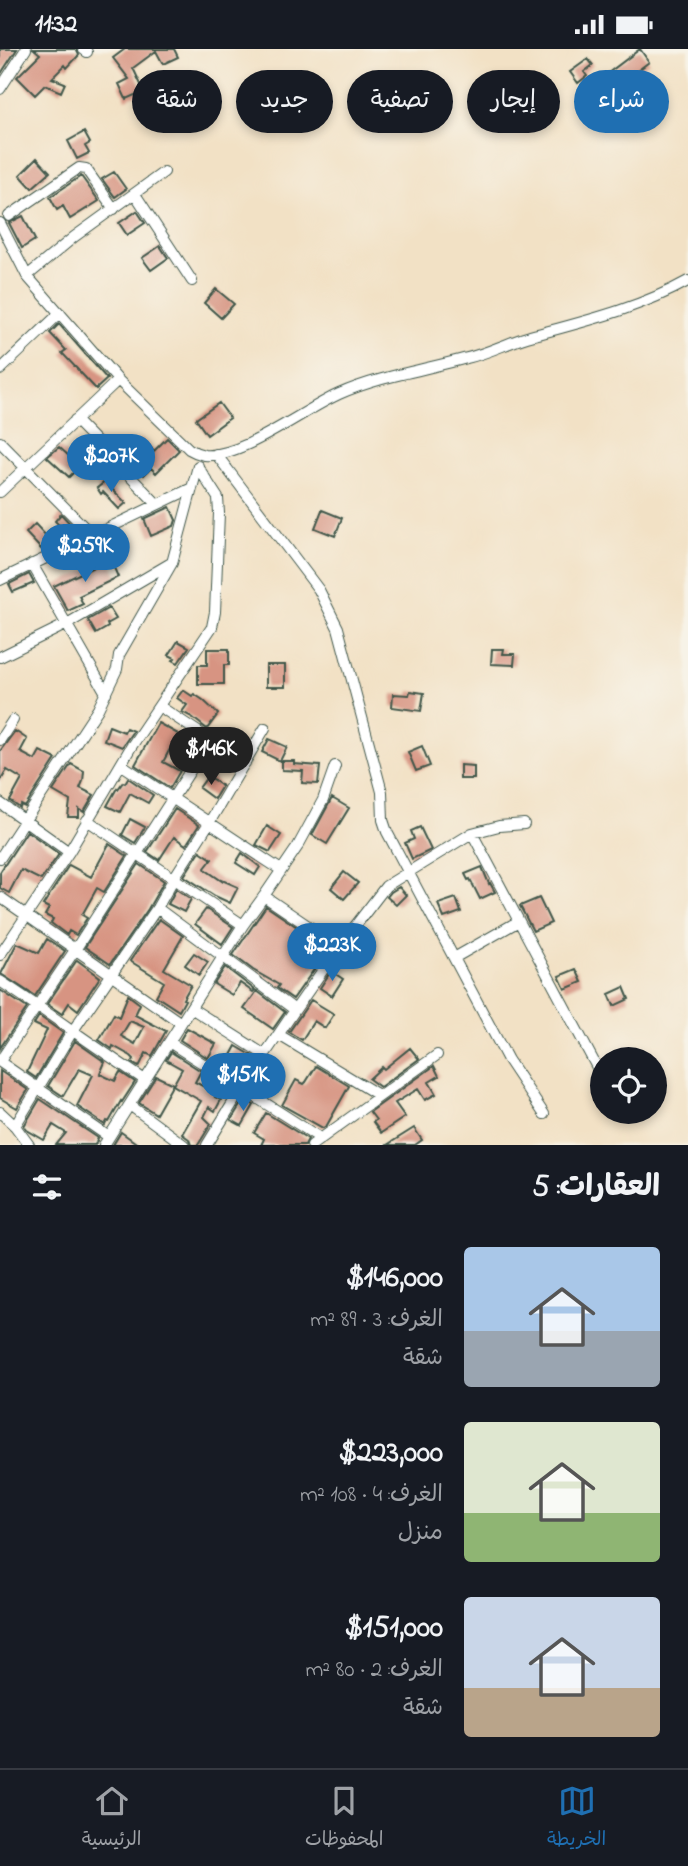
<!DOCTYPE html>
<html lang="ar">
<meta charset="utf-8">
<style>
body{margin:0;font-family:"Indie Flower","Playpen Sans Arabic",sans-serif;background:#20242c;color:#f1f3f6;direction:rtl;height:100vh;display:flex;flex-direction:column;font-size:26px;white-space:nowrap}
*{box-sizing:border-box;margin:0}
p{font-size:23px;color:#9ea1a6}
.icon{flex:none;width:38px;height:38px;fill:none;stroke:currentColor;stroke-width:2;stroke-linecap:round;stroke-linejoin:round}
.map{position:relative;height:1096px;overflow:hidden;direction:ltr}
.sheet{display:flex;flex-direction:column;background:#171b24;flex:1}
.sheet>*{flex:none}
.top-card{position:absolute;left:21px;top:21px;width:648px;height:63px;direction:rtl;display:flex;gap:14px}
.buttons{position:absolute;left:590px;top:998px;display:grid;gap:14px}
.buttons a{display:grid;place-items:center;width:77px;height:77px;border-radius:50%;background:#171b24;box-shadow:0 4px 10px #0003;font-size:35px}
.price{position:absolute;translate:-50% -60px;padding:0 16px;border-radius:24px;background:#1f6fb2;color:#fff;font-size:23px;line-height:46px;filter:drop-shadow(0 2px 4px #0008)}
.price::after{content:'';position:absolute;left:50%;top:42px;width:21px;height:16px;margin-left:-10px;background:inherit;clip-path:polygon(0 0,100% 0,50% 100%)}
.price.active{background:#222;color:#fff}
ul{padding:0;list-style:none}
li{display:flex;align-items:center;gap:21px;height:175px;padding:0 28px}
li span{display:grid;place-items:center;flex:none;width:196px;height:140px;border-radius:7px;color:#555}
li>.icon{margin-inline-start:auto}
span .icon{width:84px;height:84px;fill:#fffc;stroke-width:1}
li b{font-size:30px}
h2{display:flex;justify-content:space-between;align-items:center;height:84px;padding:0 28px;font-size:30px}
.chip{padding:0 24px;border-radius:32px;background:#171b24;box-shadow:0 4px 10px #0003;font-size:24px;line-height:63px}
.chip.active{background:#1f6fb2;color:#fff}
.status{display:flex;justify-content:space-between;align-items:center;height:49px;padding:0 35px;background:#171b24;direction:ltr}
.status svg{height:19px;fill:currentColor}
.tab-bar{display:flex;justify-content:space-around;align-items:center;height:98px;border-top:2px solid #363941;background:#171b24;font-size:19px;color:#9ea1a6}
.tab-bar a{display:grid;justify-items:center;gap:4px}
.tab-bar .active{color:#1f6fb2}
.map>svg:first-child{display:block}
.building{fill:#d79482;fill-rule:evenodd}
.lines{fill:none;stroke-linecap:round;stroke-linejoin:round}
.street-casing{stroke:#3f564a;stroke-width:12}
.street{stroke:#fff;stroke-width:10}
</style>
<div class="status"><b>11:32</b><svg viewBox="0 0 49 12"><path d="M0 12V9h3v3zM5 12V6h3v6zM10 12V3h3v9zM15 12V0h3v12zM26 1h20v11H26zM47 4h2v5h-2z"/></svg></div>
<div class="map">
<svg width="688" height="1096" viewBox="0 0 688 1096">
<rect width="100%" height="100%" fill="#f7f3e8"/>
<filter id="ink" filterUnits="userSpaceOnUse"><feTurbulence type="fractalNoise" baseFrequency=".0143" numOctaves="2"/><feDisplacementMap in="SourceGraphic" scale="14" xChannelSelector="R" yChannelSelector="G"/><feConvolveMatrix kernelMatrix="1 2 1 2 8 2 1 2 1" color-interpolation-filters="sRGB"/></filter>
<filter id="wash" filterUnits="userSpaceOnUse"><feTurbulence type="fractalNoise" baseFrequency=".00686" numOctaves="4" result="noise"/><feDisplacementMap in="SourceGraphic" scale="28" xChannelSelector="R" yChannelSelector="G"/><feGaussianBlur stdDeviation="1.57" result="paint"/><feColorMatrix in="noise" values="0 0 0 0 0 0 0 0 0 0 0 0 0 0 0 0 0 1.4 0 .05"/><feComposite in="paint" operator="in"/></filter>
<g filter="url(#wash)">
<rect width="100%" height="100%" fill="#f2e1c5"/>
<g id="blocks">
<path class="building" d="M 0,0 L 17,0 L 0,26 Z
M 34,0 L 76,0 L 79,6 L 67,19 L 65,16 L 52,29 L 65,34 L 61,43 L 45,36 L 35,46 L 17,28 L 40,5 Z
M 125,0 L 174,0 L 178,8 L 163,15 L 156,2 L 133,19 L 144,42 L 126,50 L 119,35 L 129,30 L 113,9 Z
M 640,0 L 649,13 L 609,43 L 599,31 Z
M 588,10 L 593,16 L 584,23 L 587,27 L 578,34 L 570,23 Z
M 84,83 L 90,94 L 85,97 L 89,104 L 77,110 L 68,92 Z
M 37,109 L 50,123 L 32,139 L 20,126 Z
M 114,123 L 126,140 L 115,148 L 102,130 Z
M 81,127 L 99,152 L 70,170 L 63,157 L 57,161 L 50,148 Z
M 137,162 L 145,174 L 127,186 L 119,174 Z
M 23,167 L 35,191 L 22,199 L 9,174 Z
M 160,197 L 168,209 L 151,221 L 142,209 Z
M 216,240 L 234,255 L 221,269 L 204,254 Z
M 59,275 L 107,330 L 96,340 L 62,304 L 66,301 L 50,284 Z
M 219,354 L 230,369 L 207,386 L 196,370 Z
M 167,389 L 179,401 L 156,424 L 151,419 L 144,426 L 125,406 L 141,390 L 154,402 Z
M 59,398 L 80,417 L 69,428 L 47,408 Z
M 110,429 L 114,435 L 110,438 L 126,454 L 119,460 L 103,443 L 101,445 L 97,439 Z
M 170,458 L 176,471 L 174,477 L 151,487 L 144,470 Z
M 322,461 L 342,469 L 335,487 L 315,479 Z
M 61,465 L 76,481 L 70,487 L 55,472 Z
M 35,475 L 50,491 L 41,500 L 26,484 Z
M 106,512 L 108,516 L 112,514 L 118,528 L 79,547 L 83,555 L 68,562 L 54,537 Z
M 29,525 L 34,534 L 13,543 L 9,535 Z
M 109,559 L 116,570 L 107,575 L 108,578 L 96,585 L 88,571 Z
M 178,592 L 189,598 L 178,614 L 173,611 L 175,609 L 169,606 Z
M 207,600 L 229,600 L 229,616 L 224,616 L 224,635 L 198,635 L 198,616 L 207,616 Z
M 492,600 L 504,600 L 503,605 L 515,605 L 514,616 L 491,615 Z
M 266,616 L 285,616 L 285,638 L 266,638 Z
M 183,641 L 192,647 L 194,645 L 203,651 L 218,665 L 207,680 L 192,668 L 182,663 L 187,656 L 177,649 Z
M 410,642 L 424,644 L 421,662 L 392,658 L 393,645 L 409,646 Z
M 158,674 L 178,685 L 163,713 L 180,722 L 170,739 L 135,716 Z
M 109,677 L 124,683 L 126,679 L 133,682 L 122,698 L 104,691 Z
M 15,682 L 27,690 L 20,703 L 35,711 L 40,702 L 56,710 L 25,758 L 21,756 L 20,759 L 10,752 L 22,730 L 7,721 L 0,733 L 0,702 Z
M 269,690 L 287,698 L 280,712 L 262,703 Z
M 422,697 L 430,717 L 416,722 L 408,703 Z
M 282,712 L 294,712 L 294,715 L 320,717 L 318,735 L 302,734 L 303,722 L 282,721 Z
M 71,715 L 84,722 L 83,732 L 80,739 L 94,746 L 84,763 L 79,760 L 79,768 L 68,768 L 70,752 L 53,742 Z
M 460,716 L 474,717 L 474,730 L 460,730 Z
M 208,727 L 222,737 L 214,750 L 199,739 Z
M 128,729 L 153,746 L 148,754 L 130,744 L 120,763 L 107,757 L 117,739 L 118,740 L 123,733 L 125,734 Z
M 332,749 L 349,759 L 327,795 L 312,786 Z
M 175,760 L 199,776 L 186,796 L 174,788 L 159,811 L 147,803 Z
M 130,770 L 145,778 L 135,794 L 122,786 Z
M 267,777 L 281,786 L 270,803 L 256,796 Z
M 420,778 L 431,801 L 412,810 L 405,794 L 414,790 L 411,782 Z
M 27,782 L 59,805 L 41,831 L 21,821 L 9,844 L 0,839 L 0,823 Z
M 109,795 L 127,807 L 104,843 L 97,839 L 82,866 L 87,869 L 76,886 L 69,882 L 67,886 L 51,874 L 53,870 L 45,866 L 49,859 L 43,856 L 69,816 L 91,828 Z
M 200,802 L 212,810 L 205,819 L 206,821 L 222,832 L 222,831 L 238,838 L 230,854 L 215,847 L 184,827 Z
M 242,804 L 260,818 L 255,826 L 236,814 Z
M 139,815 L 164,832 L 148,860 L 110,915 L 85,898 Z
M 482,818 L 489,835 L 490,834 L 495,843 L 480,850 L 470,830 L 468,831 L 465,825 Z
M 344,823 L 358,834 L 344,850 L 331,839 Z
M 399,838 L 406,846 L 396,856 L 387,848 L 391,843 Z
M 176,840 L 191,850 L 184,863 L 168,855 Z
M 456,849 L 461,863 L 444,869 L 438,855 Z
M 539,849 L 551,874 L 533,882 L 520,857 Z
M 266,857 L 322,895 L 318,901 L 325,905 L 293,950 L 277,939 L 279,936 L 253,921 L 233,906 Z
M 206,860 L 233,878 L 222,895 L 195,875 Z
M 159,870 L 183,887 L 164,920 L 191,936 L 183,950 L 185,951 L 179,962 L 156,947 L 164,933 L 130,912 Z
M 47,890 L 65,902 L 35,947 L 1,925 L 17,894 L 39,904 Z
M 194,904 L 208,913 L 199,926 L 185,916 Z
M 77,911 L 100,928 L 78,961 L 69,954 L 62,965 L 47,955 Z
M 225,918 L 255,941 L 253,943 L 240,934 L 232,946 L 214,935 Z
M 576,920 L 582,933 L 565,940 L 559,927 Z
M 331,922 L 343,930 L 332,947 L 320,939 Z
M 624,938 L 629,950 L 614,957 L 609,945 Z
M 0,941 L 27,959 L 0,999 Z
M 257,942 L 285,963 L 273,980 L 244,960 Z
M 128,946 L 140,955 L 135,966 L 166,982 L 152,1007 L 146,1004 L 139,1018 L 132,1014 L 134,1010 L 131,1007 L 113,997 L 112,1000 L 99,991 L 114,965 L 119,968 ZM 130,972 L 144,978 L 135,995 L 121,987 Z
M 311,951 L 334,965 L 325,979 L 314,972 L 302,991 L 289,983 Z
M 39,967 L 63,984 L 36,1029 L 27,1023 L 47,981 L 34,975 Z
M 187,979 L 216,995 L 208,1009 L 180,991 Z
M 75,992 L 105,1013 L 100,1025 L 115,1032 L 120,1023 L 135,1033 L 122,1053 L 121,1052 L 109,1073 L 107,1072 L 105,1076 L 77,1057 L 93,1026 L 79,1020 L 63,1047 L 48,1037 Z
M 236,997 L 253,1007 L 241,1028 L 224,1019 Z
M 410,999 L 419,1010 L 380,1038 L 369,1030 L 382,1018 L 384,1020 Z
M 171,1003 L 201,1022 L 195,1033 L 208,1040 L 213,1030 L 222,1035 L 215,1048 L 221,1051 L 215,1062 L 209,1058 L 204,1068 L 211,1075 L 198,1096 L 191,1096 L 189,1090 L 182,1085 L 201,1052 L 173,1036 L 182,1020 L 166,1011 Z
M 316,1017 L 349,1037 L 327,1076 L 323,1079 L 282,1056 L 296,1031 L 304,1035 L 306,1033 Z
M 434,1017 L 439,1027 L 429,1033 L 436,1045 L 425,1051 L 418,1040 L 395,1054 L 405,1068 L 381,1084 L 373,1073 L 376,1071 L 370,1063 Z
M 0,1022 L 28,1041 L 17,1059 L 0,1049 Z
M 156,1027 L 173,1035 L 156,1065 L 139,1054 Z
M 40,1050 L 98,1089 L 95,1096 L 56,1096 L 66,1084 L 53,1076 L 44,1091 L 27,1081 L 24,1077 Z
M 244,1050 L 254,1056 L 242,1077 L 231,1071 Z
M 266,1064 L 308,1090 L 305,1096 L 261,1096 L 264,1090 L 254,1084 Z
M 414,1079 L 422,1091 L 415,1096 L 387,1096 Z
M 121,1083 L 139,1096 L 113,1096 Z"/>
</g>
</g>
<g filter="url(#ink)">
<use href="#blocks" fill-opacity="0" stroke="#3f564a" stroke-width="2"/>
<g class="lines">
<g class="street-casing">
<path id="street" d="M 83,0 L 87,3
M 0,40 L 26,0
M 135,145 L 192,232
M 9,167 L 79,119 L 86,120 L 114,160
M 0,174 L 27,227 L 118,331 L 189,400 C 194,403 199,405 204,406 C 242,409 303,361 339,345 C 380,327 424,321 467,309 C 488,304 507,294 527,288 C 582,273 638,260 688,232
M 27,227 L 74,188 L 164,123
M 0,321 L 60,264
M 75,371 L 157,455
M 0,393 L 92,486
M 216,405 L 319,541 L 338,579 L 382,743 L 383,771 L 387,783 L 508,1011 L 544,1065
M 0,443 L 118,331
M 32,515 L 106,644
M 0,531 L 192,439
M 0,608 L 67,575 L 171,514
M 159,657 L 245,714
M 0,691 L 13,671
M 122,716 L 281,821
M 0,754 L 69,803
M 87,771 L 243,876
M 472,784 L 601,1026
M 0,809 L 98,660 L 117,620 L 119,606 L 172,514 L 198,417
M 264,847 L 298,797 L 323,751 L 335,717
M 0,848 L 181,974
M 157,859 L 295,961
M 0,906 L 69,803 L 131,698 L 212,578 L 215,563 L 219,464 L 218,449 L 198,418
M 454,909 L 519,872
M 0,932 C 49,964 96,999 145,1031
M 191,959 L 265,1006
M 279,986 L 380,1047
M 169,993 L 320,1089
M 0,1012 L 75,901 L 210,691
M 0,1013 L 109,1088
M 131,1057 L 184,1096
M 0,1063 L 15,1077 L 29,1096
M 15,1077 L 72,983 L 157,859 L 174,829 L 209,774 L 265,679
M 104,1096 L 243,876 L 264,847 L 339,898
M 207,1096 L 242,1039 L 295,961 L 339,898 L 386,837 L 472,784 L 499,777 L 524,775
M 312,1096 L 437,1006"/>
</g>
<use href="#street" class="street"/>
</g>
</g>
</svg>
<div class="buttons">
<a><svg class="icon" aria-label="locate" viewBox="0 0 24 24"><circle cx="12" cy="12" r="6"/><path d="M12 2v4M12 18v4M2 12h4M18 12h4"/></svg></a>
</div>
<b class="price" style="left:111px;top:445px">$207K</b>
<b class="price" style="left:85px;top:535px">$259K</b>
<b class="price active" style="left:211px;top:738px">$146K</b>
<b class="price" style="left:332px;top:934px">$223K</b>
<b class="price" style="left:243px;top:1064px">$151K</b>
<div class="top-card">
<a class="chip active">شراء</a>
<a class="chip">إيجار</a>
<a class="chip">تصفية</a>
<a class="chip">جديد</a>
<a class="chip">شقة</a>
</div>
</div>
<section class="sheet">
<h2>العقارات: 5<svg class="icon" aria-label="filters" viewBox="0 0 24 24"><path d="M4 7h16M4 17h16"/><circle cx="9" cy="7" r="2"/><circle cx="15" cy="17" r="2"/></svg></h2>
<ul>
<li><span style="background:linear-gradient(#a9c7e8 60%,#9aa5b1 0)"><svg class="icon" aria-label="home" viewBox="0 0 24 24"><path d="M3 11l9-7 9 7M6 9v11h12V9"/></svg></span><div><b>$146,000</b><p>الغرف: 3 · 89 m²</p><p>شقة</p></div></li>
<li><span style="background:linear-gradient(#dfe7d0 65%,#8fb573 0)"><svg class="icon" aria-label="home" viewBox="0 0 24 24"><path d="M3 11l9-7 9 7M6 9v11h12V9"/></svg></span><div><b>$223,000</b><p>الغرف: 4 · 108 m²</p><p>منزل</p></div></li>
<li><span style="background:linear-gradient(#c9d6e8 65%,#b9a48a 0)"><svg class="icon" aria-label="home" viewBox="0 0 24 24"><path d="M3 11l9-7 9 7M6 9v11h12V9"/></svg></span><div><b>$151,000</b><p>الغرف: 2 · 80 m²</p><p>شقة</p></div></li>
</ul>
</section>
<nav class="tab-bar">
<a class="active"><svg class="icon" aria-label="map" viewBox="0 0 24 24"><path d="M3 6l6-2 6 2 6-2v14l-6 2-6-2-6 2zM9 4v14M15 6v14"/></svg>الخريطة</a>
<a><svg class="icon" aria-label="saved" viewBox="0 0 24 24"><path d="M7 4h10v16l-5-4-5 4z"/></svg>المحفوظات</a>
<a><svg class="icon" aria-label="home" viewBox="0 0 24 24"><path d="M3 11l9-7 9 7M6 9v11h12V9"/></svg>الرئيسية</a>
</nav>
